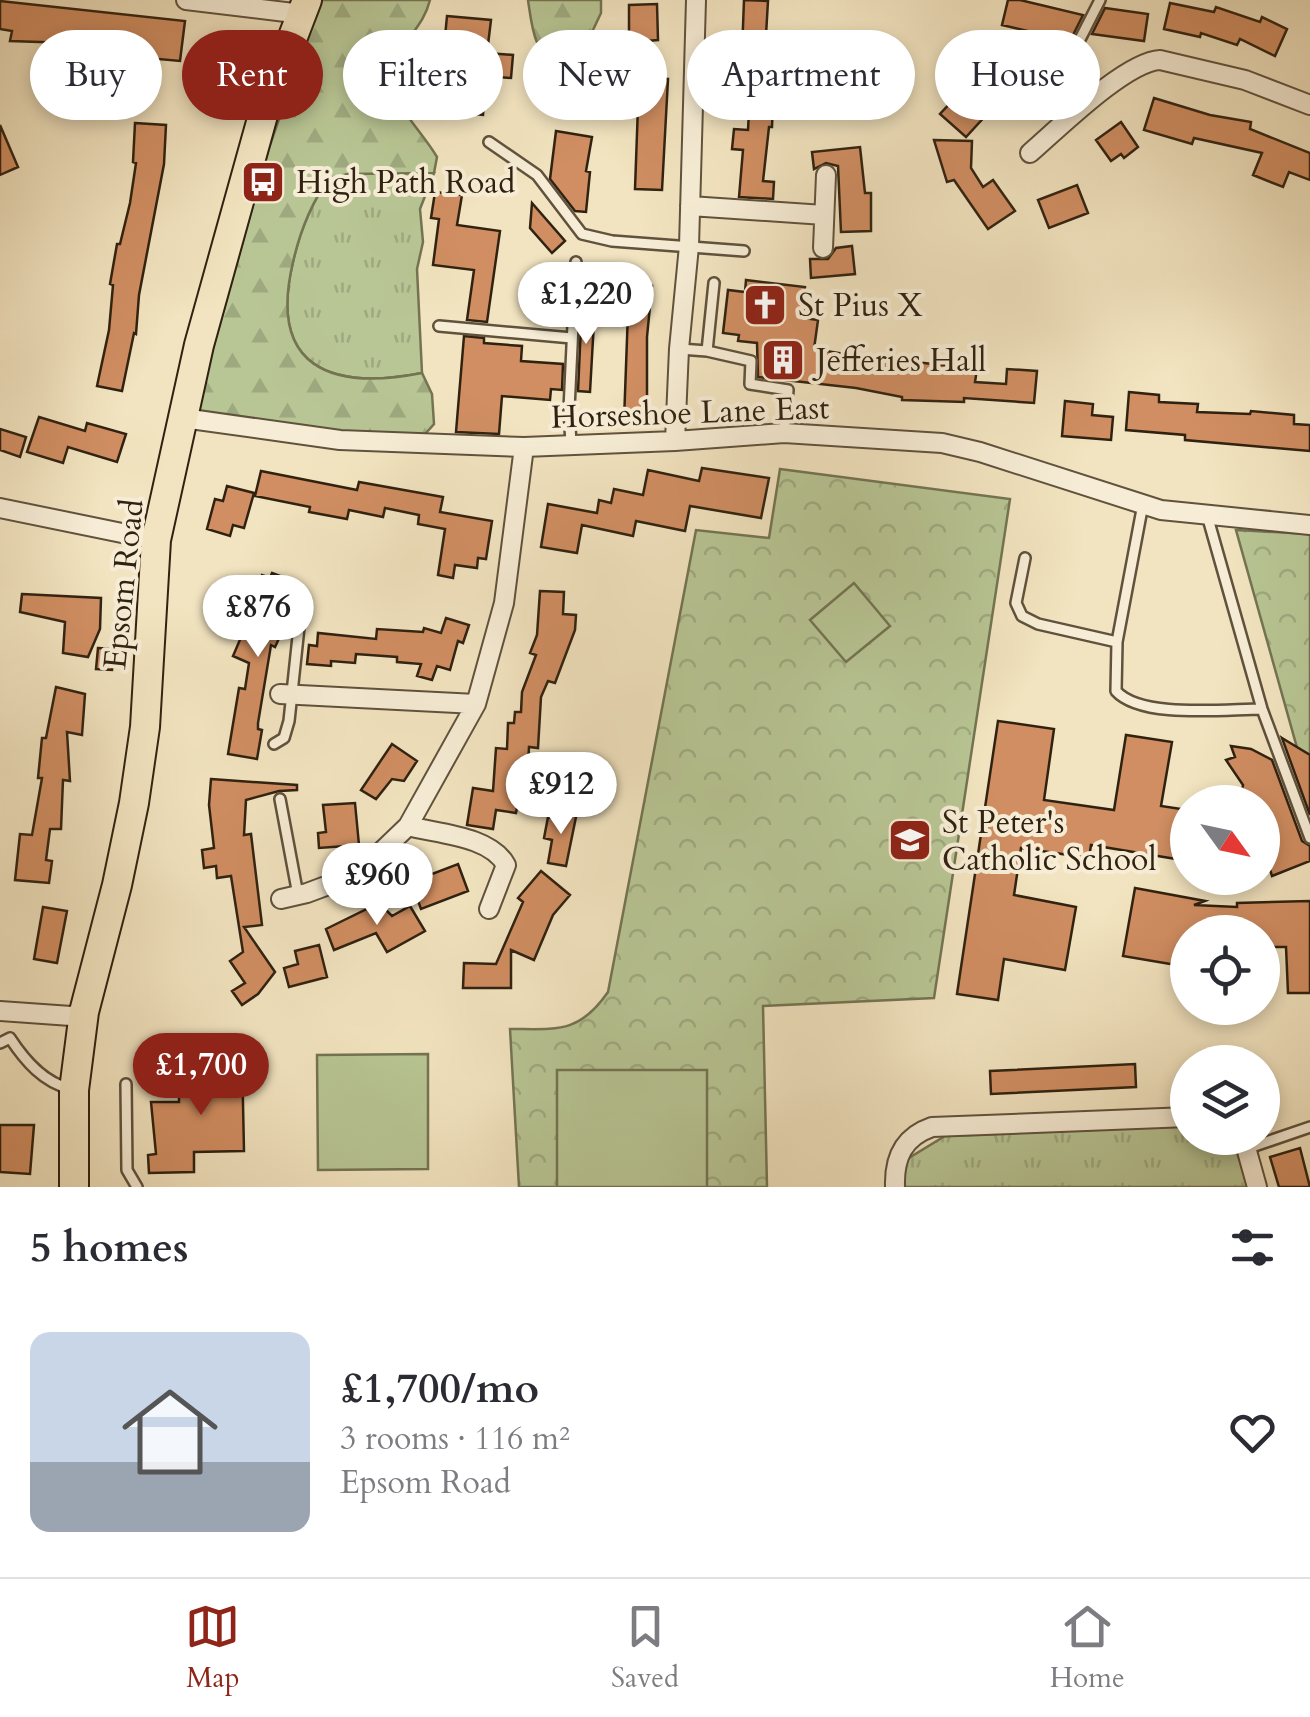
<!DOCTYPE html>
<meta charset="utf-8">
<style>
body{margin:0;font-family:Cardo,serif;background:#f2f2f3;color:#2b2b33;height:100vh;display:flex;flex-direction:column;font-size:38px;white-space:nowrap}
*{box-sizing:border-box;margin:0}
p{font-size:32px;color:#7c7c81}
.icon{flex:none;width:55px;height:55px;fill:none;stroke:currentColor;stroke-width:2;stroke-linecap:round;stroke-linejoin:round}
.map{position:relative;height:1187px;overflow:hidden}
.details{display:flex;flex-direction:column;background:#fff;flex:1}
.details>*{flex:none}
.hud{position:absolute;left:30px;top:30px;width:1250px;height:90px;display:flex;gap:20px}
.needle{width:65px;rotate:123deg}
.fabs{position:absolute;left:1170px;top:785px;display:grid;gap:20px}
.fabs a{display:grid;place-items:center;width:110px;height:110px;border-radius:50%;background:#fff;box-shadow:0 5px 15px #0003;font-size:50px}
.price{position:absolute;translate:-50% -85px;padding:0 22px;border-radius:35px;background:#fff;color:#222;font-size:32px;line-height:65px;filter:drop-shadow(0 2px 5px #0008)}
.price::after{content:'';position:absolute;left:50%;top:60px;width:30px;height:22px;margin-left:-15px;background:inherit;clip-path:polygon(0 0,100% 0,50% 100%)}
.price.on{background:#8f2418;color:#fff}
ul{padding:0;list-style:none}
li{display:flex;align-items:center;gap:30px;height:250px;padding:0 30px}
li span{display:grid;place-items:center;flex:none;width:280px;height:200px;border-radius:20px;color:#555}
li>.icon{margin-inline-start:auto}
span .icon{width:120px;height:120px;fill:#fffc;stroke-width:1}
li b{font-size:42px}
h2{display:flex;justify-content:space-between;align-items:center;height:120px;padding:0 30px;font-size:42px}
.pill{padding:0 35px;border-radius:45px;background:#fff;box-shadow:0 5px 15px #0003;font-size:35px;line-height:90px}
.pill.on{background:#8f2418;color:#fff}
.menu{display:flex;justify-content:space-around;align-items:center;height:140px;border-top:2px solid #e1e1e2;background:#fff;font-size:28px;color:#7c7c81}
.menu a{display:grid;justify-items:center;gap:5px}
.menu .on{color:#8f2418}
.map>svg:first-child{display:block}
.grass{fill:url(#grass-tufts);stroke:#747452;stroke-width:2.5}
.forest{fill:url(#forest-firs);stroke:#747452;stroke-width:2.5}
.park{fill:url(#park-crowns);stroke:#747452;stroke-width:2.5}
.pitch{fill:#b8c594;stroke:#747452;stroke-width:2.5}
.building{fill:#d08e62;stroke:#302211;stroke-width:2.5}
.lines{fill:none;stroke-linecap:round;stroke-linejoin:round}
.lane-casing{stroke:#60523d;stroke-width:14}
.street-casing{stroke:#60523d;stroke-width:22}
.primary-casing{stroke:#302211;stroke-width:32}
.lane{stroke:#f7edd6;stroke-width:9}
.street{stroke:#f7edd6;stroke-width:18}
.primary{stroke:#f2e4c0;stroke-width:28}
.labels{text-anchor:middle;stroke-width:8;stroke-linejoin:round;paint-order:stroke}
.poi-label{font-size:32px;fill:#302211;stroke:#f7edd6;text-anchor:start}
.street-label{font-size:32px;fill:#302211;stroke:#f7edd6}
</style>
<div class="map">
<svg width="1310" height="1187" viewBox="0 0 1310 1187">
<defs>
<pattern id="grass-tufts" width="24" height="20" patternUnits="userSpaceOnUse" patternTransform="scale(2.5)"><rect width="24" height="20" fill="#b8c594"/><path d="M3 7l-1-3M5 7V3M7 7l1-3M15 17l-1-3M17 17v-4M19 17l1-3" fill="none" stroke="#9ea97f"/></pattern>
<pattern id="forest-firs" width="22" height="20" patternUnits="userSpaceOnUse" patternTransform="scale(2.5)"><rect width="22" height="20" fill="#b8c594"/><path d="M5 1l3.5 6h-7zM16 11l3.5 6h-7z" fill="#9ea97f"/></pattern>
<pattern id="park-crowns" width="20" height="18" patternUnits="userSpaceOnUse" patternTransform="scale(2.5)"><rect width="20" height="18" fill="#b8c594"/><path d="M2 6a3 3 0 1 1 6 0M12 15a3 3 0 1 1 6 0" fill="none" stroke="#9ea97f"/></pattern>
</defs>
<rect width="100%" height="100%" fill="#f2e4c0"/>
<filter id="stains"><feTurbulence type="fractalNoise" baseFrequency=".002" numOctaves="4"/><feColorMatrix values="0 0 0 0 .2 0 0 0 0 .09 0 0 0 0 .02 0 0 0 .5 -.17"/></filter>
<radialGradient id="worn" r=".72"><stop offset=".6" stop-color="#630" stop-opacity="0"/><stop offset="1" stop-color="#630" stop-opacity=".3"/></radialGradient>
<path class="grass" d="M 434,173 L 420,209 L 423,242 L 417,269 L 422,373 C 330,391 268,367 293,262 C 300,231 310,205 329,178 L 348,174 Z
M 1187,1126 L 1188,1138 L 1222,1138 L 1238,1154 L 1248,1187 L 905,1187 L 904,1161 L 945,1136 Z"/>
<path class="forest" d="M 320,0 L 430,0 C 425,20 414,30 403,47 C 374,92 415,120 437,157 L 434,173 L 348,174 L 329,178 C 310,205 300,231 293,262 C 268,367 330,391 422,373 L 432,394 L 434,424 L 417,443 L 193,420 L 269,148 Z
M 528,0 L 601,0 L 601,13 L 576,66 L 561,71 C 533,48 533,34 528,0 Z"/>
<path class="park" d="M 780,469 L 1010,499 L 934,998 L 763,1006 L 767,1187 L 519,1187 L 510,1029 C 557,1029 579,1034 608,992 L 696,530 L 769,538 Z
M 1236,530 L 1310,534 L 1310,794 Z"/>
<path class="pitch" d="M 854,583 L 890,626 L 846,662 L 810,620 Z
M 428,1054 L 428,1169 L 318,1170 L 317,1055 Z
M 557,1070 L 707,1070 L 707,1187 L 557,1187 Z"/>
<path class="building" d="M 744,0 L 768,1 L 765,52 L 742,52 Z
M 1008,0 L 1020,0 L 1083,15 L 1070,41 L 1002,25 Z
M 0,1 L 185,21 L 180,61 L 70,51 L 70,43 L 10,41 L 12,31 L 0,29 Z
M 1170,3 L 1214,12 L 1216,7 L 1260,22 L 1262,17 L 1287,29 L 1275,56 L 1240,39 L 1237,45 L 1201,33 L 1200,37 L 1164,29 Z
M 657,4 L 658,40 L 647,41 L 648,58 L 620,59 L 620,38 L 629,38 L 629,5 Z
M 1105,8 L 1148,14 L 1144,41 L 1092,34 Z
M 447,16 L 491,20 L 487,53 L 513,55 L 511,78 L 486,76 L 483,115 L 442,111 L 445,86 L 419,84 L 421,57 L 443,58 Z
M 1005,55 L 1032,79 L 1008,107 L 1000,100 L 966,137 L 940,114 L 971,81 L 977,87 Z
M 225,62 L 262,65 L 248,104 L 219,101 Z
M 751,74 L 774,75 L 772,127 L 769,127 L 763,181 L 774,182 L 773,199 L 739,197 L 743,150 L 732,149 L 734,129 L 748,130 Z
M 639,78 L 668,79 L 662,190 L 635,189 Z
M 1154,98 L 1210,115 L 1251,122 L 1250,129 L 1310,153 L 1310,180 L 1289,172 L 1283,187 L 1253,175 L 1262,153 L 1194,138 L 1192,144 L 1144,130 Z
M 1121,122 L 1138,147 L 1124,158 L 1121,154 L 1111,161 L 1096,140 Z
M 135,123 L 166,125 L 164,164 L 139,295 L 136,334 L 134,333 L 122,391 L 97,386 L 109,330 L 113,285 L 110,284 L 117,244 L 120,244 L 130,203 L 136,163 L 133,162 Z
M 0,125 L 18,167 L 0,175 Z
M 556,131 L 592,137 L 586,171 L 590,172 L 586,212 L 575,211 L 550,179 Z
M 934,140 L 972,141 L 971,168 L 983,187 L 993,180 L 1015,211 L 988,229 L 954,180 L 947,182 Z
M 860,147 L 865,193 L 871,193 L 871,231 L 841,232 L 838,166 L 826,163 L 814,169 L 812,152 Z
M 1077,185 L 1088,213 L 1049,228 L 1038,200 Z
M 435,192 L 462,195 L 457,225 L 500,231 L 487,322 L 467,320 L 474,270 L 433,265 L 439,219 L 431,218 Z
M 532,203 L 565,241 L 552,253 L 530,228 Z
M 852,246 L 855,274 L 811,278 L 810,259 L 828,259 L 836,248 Z
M 746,280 L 805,287 L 803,318 L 818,320 L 814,349 L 906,364 L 906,361 L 977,369 L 975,382 L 1006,384 L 1007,369 L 1037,371 L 1034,403 L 964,398 L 964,402 L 902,400 L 902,397 L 856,388 L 758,377 L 757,343 L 738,341 L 739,335 L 723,333 L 728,290 L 745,292 Z
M 629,284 L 652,286 L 647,337 L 647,421 L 624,421 Z
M 582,303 L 595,304 L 590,392 L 578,391 Z
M 464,336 L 484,338 L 484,343 L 522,346 L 521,361 L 563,364 L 562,390 L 551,389 L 550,400 L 502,396 L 499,434 L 456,432 Z
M 1129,392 L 1159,395 L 1159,402 L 1198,404 L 1197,412 L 1250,414 L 1251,411 L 1294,415 L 1294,424 L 1310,425 L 1310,451 L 1185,440 L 1185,435 L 1126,430 Z
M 1065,401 L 1093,404 L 1092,415 L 1113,417 L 1111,440 L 1062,436 Z
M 39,417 L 85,431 L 87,423 L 126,434 L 117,462 L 68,447 L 63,463 L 27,452 Z
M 0,429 L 26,437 L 20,457 L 0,450 Z
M 702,468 L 769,478 L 761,518 L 690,506 L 685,531 L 636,521 L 633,536 L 582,525 L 577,553 L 541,547 L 548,504 L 597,513 L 599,500 L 611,503 L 614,489 L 643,495 L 648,470 L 699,481 Z
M 261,471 L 357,490 L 359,482 L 443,497 L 440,512 L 492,521 L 486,559 L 478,558 L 477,568 L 455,565 L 453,578 L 438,575 L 445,529 L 418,524 L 419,515 L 385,508 L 383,517 L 349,510 L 347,519 L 309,512 L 310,507 L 255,496 Z
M 227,486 L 254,493 L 244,528 L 233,525 L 230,536 L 207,529 L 215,499 L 223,501 Z
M 272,573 L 296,582 L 277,631 L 282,632 L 275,647 L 271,645 L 258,723 L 258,729 L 262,730 L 257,759 L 228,754 L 239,688 L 245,689 L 249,663 L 233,656 L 251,614 L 248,612 L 262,575 L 270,578 Z
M 540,591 L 564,592 L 563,614 L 576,615 L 575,630 L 555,683 L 548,681 L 541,697 L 538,748 L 529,747 L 527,785 L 521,784 L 516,813 L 496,810 L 493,829 L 467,825 L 473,788 L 493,791 L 496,748 L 507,749 L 508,723 L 514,723 L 515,712 L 521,712 L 522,692 L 536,655 L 530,653 L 537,635 Z
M 22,594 L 101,598 L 100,629 L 88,657 L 63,653 L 65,622 L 20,612 Z
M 446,618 L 469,625 L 463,643 L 458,641 L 450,670 L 437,666 L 432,680 L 417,676 L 421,664 L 397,662 L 397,657 L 356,654 L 355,663 L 331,661 L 331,666 L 307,664 L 309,645 L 317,646 L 318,633 L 376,639 L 377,629 L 423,632 L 424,628 L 441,633 Z
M 98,648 L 114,649 L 112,670 L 96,669 Z
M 56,687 L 85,694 L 82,735 L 67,732 L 70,781 L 63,780 L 61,829 L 50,829 L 46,860 L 52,861 L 49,883 L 15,880 L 20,834 L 32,835 L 42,778 L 38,778 L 42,738 L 46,738 Z
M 998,721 L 1054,729 L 1044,800 L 1114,810 L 1126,735 L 1172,742 L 1161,806 L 1188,810 L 1188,861 L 1091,845 L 1089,858 L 1021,848 L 1014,895 L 1076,907 L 1065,970 L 1004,959 L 998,1000 L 957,994 Z
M 1282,738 L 1310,755 L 1310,815 Z
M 392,744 L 417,761 L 404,781 L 392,779 L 376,799 L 361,790 Z
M 1231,746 L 1251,749 L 1272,760 L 1302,841 L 1310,846 L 1310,861 L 1272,876 L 1266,857 L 1262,858 L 1262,802 L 1240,802 L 1243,785 L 1226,760 L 1235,757 Z
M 211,779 L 297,785 L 297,790 L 279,791 L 246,800 L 244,835 L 251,834 L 262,925 L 244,927 L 275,972 L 258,994 L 242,1005 L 232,991 L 245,983 L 230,961 L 243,952 L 231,876 L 217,878 L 216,866 L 204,868 L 202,850 L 214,848 L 209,805 Z
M 355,803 L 359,845 L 319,848 L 318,833 L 326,832 L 323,805 Z
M 562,809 L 577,812 L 566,866 L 548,863 L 552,840 L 544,838 L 548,817 L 560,820 Z
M 458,864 L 468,891 L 421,909 L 411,882 Z
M 541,871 L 570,895 L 553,915 L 534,960 L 511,950 L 511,988 L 463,988 L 464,963 L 496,964 L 523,902 L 518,898 Z
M 1135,888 L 1205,901 L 1194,905 L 1237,907 L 1237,903 L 1310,901 L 1310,993 L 1288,993 L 1286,947 L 1262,947 L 1262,932 L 1188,932 L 1188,967 L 1123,956 Z
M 379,903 L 392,916 L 410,906 L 425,931 L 387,952 L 376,933 L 334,950 L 326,929 Z
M 43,907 L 67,911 L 57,963 L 34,959 Z
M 319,945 L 327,977 L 289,987 L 284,968 L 298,964 L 295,951 Z
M 242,1056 L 244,1151 L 194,1152 L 194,1172 L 149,1173 L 148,1155 L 156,1154 L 151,1102 L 179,1102 L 179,1092 L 194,1092 L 194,1073 L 207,1072 L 207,1057 Z
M 1135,1064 L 1136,1087 L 991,1094 L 990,1071 Z
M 0,1125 L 34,1125 L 30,1174 L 0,1172 Z
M 1300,1148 L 1310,1187 L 1279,1187 L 1270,1157 Z"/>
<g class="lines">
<g class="lane-casing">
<path id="lane" d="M 1074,51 L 1100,0
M 489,142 L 537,175 L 582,234 L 612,241 L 744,251
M 439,326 L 572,338
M 680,349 L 707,351 L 751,361 L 750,384 L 788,390 L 784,433
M 707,351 L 714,283
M 571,444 L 569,409 L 576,262
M 1143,504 L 1117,642 L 1116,691 C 1141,719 1225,709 1262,709
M 1207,515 L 1262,709 L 1310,838
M 1025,558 L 1016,603 L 1022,616 L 1038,624 L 1117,642
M 274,744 L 284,738 L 289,721 L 302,599
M 280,799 L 298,895
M 0,1043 L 10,1038 C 25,1061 44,1083 71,1089
M 126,1084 L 127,1170 L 137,1187
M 1246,1149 L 1310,1127"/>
</g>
<g class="street-casing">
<path id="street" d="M 186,0 L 302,14
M 1030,153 C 1058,129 1125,62 1160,60 L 1245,80 L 1310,105
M 690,206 L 824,215
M 823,248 L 826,175
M 183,418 L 340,440 L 524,447 L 675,441 L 784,433 L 942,443 L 980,452 L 1161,510 L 1310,525
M 675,441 L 679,349 L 689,246 L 696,0
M 0,508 L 156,540
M 280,694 L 476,704
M 408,826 C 439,834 490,836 506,865 L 489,909
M 281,899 L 307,893 L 358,874 L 408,826 L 476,704 L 504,603 L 524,447
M 0,1011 L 71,1016 L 84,1012
M 1240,1138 L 1245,1144 L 1257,1187
M 895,1187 C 894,1158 903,1137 932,1127 L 1188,1117"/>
</g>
<g class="primary-casing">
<path id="primary" d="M 74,1187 L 74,1090 L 84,1012 L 117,885 L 134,803 L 145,727 L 156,540 L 199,345 L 263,115 L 307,0"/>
</g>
<use href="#lane" class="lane"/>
<use href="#street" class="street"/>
<use href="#primary" class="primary"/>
</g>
<defs>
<g id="bus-square" transform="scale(2.25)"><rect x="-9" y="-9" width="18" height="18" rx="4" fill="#8f2418" stroke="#f7edd6"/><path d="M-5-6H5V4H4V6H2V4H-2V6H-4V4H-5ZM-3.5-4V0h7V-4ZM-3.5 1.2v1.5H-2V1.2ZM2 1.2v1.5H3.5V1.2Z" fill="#fff"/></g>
<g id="church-square" transform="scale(2.25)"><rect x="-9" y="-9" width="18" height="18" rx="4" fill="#8f2418" stroke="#f7edd6"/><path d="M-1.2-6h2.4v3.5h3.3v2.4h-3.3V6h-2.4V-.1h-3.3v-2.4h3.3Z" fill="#fff"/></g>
<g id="building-square" transform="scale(2.25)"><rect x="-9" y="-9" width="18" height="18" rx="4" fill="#8f2418" stroke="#f7edd6"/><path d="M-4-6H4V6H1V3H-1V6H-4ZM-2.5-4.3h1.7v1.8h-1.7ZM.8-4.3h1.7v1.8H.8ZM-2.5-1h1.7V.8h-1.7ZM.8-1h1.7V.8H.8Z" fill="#fff"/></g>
<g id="school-square" transform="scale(2.25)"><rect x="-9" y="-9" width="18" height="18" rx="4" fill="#8f2418" stroke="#f7edd6"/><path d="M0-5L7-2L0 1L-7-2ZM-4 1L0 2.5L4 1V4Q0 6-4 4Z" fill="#fff"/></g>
</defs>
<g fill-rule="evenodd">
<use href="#bus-square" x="263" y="182"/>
<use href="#church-square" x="765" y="305"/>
<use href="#building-square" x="783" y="360"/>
<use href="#school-square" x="910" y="840"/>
</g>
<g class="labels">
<g class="poi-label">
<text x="296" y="193">High Path Road</text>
<text x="798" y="316">St Pius X</text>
<text x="816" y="371">Jefferies Hall</text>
<text x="942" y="833">St Peter's<tspan x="942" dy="37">Catholic School</tspan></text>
</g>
<g class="street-label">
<text transform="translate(690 412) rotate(-2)" y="11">Horseshoe Lane East</text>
<text transform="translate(123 584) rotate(-84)" y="11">Epsom Road</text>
</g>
</g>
<rect width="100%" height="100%" filter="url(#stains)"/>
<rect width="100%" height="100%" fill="url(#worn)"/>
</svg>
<div class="fabs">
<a><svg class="needle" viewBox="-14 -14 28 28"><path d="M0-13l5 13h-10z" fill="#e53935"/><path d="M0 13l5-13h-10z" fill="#7c7c81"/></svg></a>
<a><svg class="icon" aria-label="locate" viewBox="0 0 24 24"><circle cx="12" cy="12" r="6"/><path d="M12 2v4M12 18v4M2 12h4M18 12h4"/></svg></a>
<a><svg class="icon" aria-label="layers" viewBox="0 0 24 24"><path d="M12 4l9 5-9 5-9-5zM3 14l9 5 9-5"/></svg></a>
</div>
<b class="price" style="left:586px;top:347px">£1,220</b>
<b class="price" style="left:258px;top:660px">£876</b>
<b class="price" style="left:561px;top:837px">£912</b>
<b class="price" style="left:377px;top:928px">£960</b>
<b class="price on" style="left:201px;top:1118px">£1,700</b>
<div class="hud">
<a class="pill">Buy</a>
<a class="pill on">Rent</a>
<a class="pill">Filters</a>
<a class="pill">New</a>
<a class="pill">Apartment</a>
<a class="pill">House</a>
</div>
</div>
<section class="details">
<h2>5 homes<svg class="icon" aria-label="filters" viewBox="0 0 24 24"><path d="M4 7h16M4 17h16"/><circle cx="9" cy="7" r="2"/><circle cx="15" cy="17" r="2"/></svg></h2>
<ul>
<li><span style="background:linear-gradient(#c9d6e8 65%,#9aa5b1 0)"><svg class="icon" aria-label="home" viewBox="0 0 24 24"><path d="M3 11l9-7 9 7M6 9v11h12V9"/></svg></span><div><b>£1,700/mo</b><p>3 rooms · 116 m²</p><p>Epsom Road</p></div><svg class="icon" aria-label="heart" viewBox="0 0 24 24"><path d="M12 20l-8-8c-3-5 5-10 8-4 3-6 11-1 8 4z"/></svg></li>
</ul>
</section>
<nav class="menu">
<a class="on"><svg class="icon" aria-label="map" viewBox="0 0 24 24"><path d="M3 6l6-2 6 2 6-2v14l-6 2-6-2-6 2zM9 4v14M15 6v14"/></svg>Map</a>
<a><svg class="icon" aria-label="saved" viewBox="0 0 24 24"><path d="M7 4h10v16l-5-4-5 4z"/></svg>Saved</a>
<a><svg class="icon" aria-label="home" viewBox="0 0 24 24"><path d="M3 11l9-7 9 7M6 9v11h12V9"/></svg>Home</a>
</nav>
